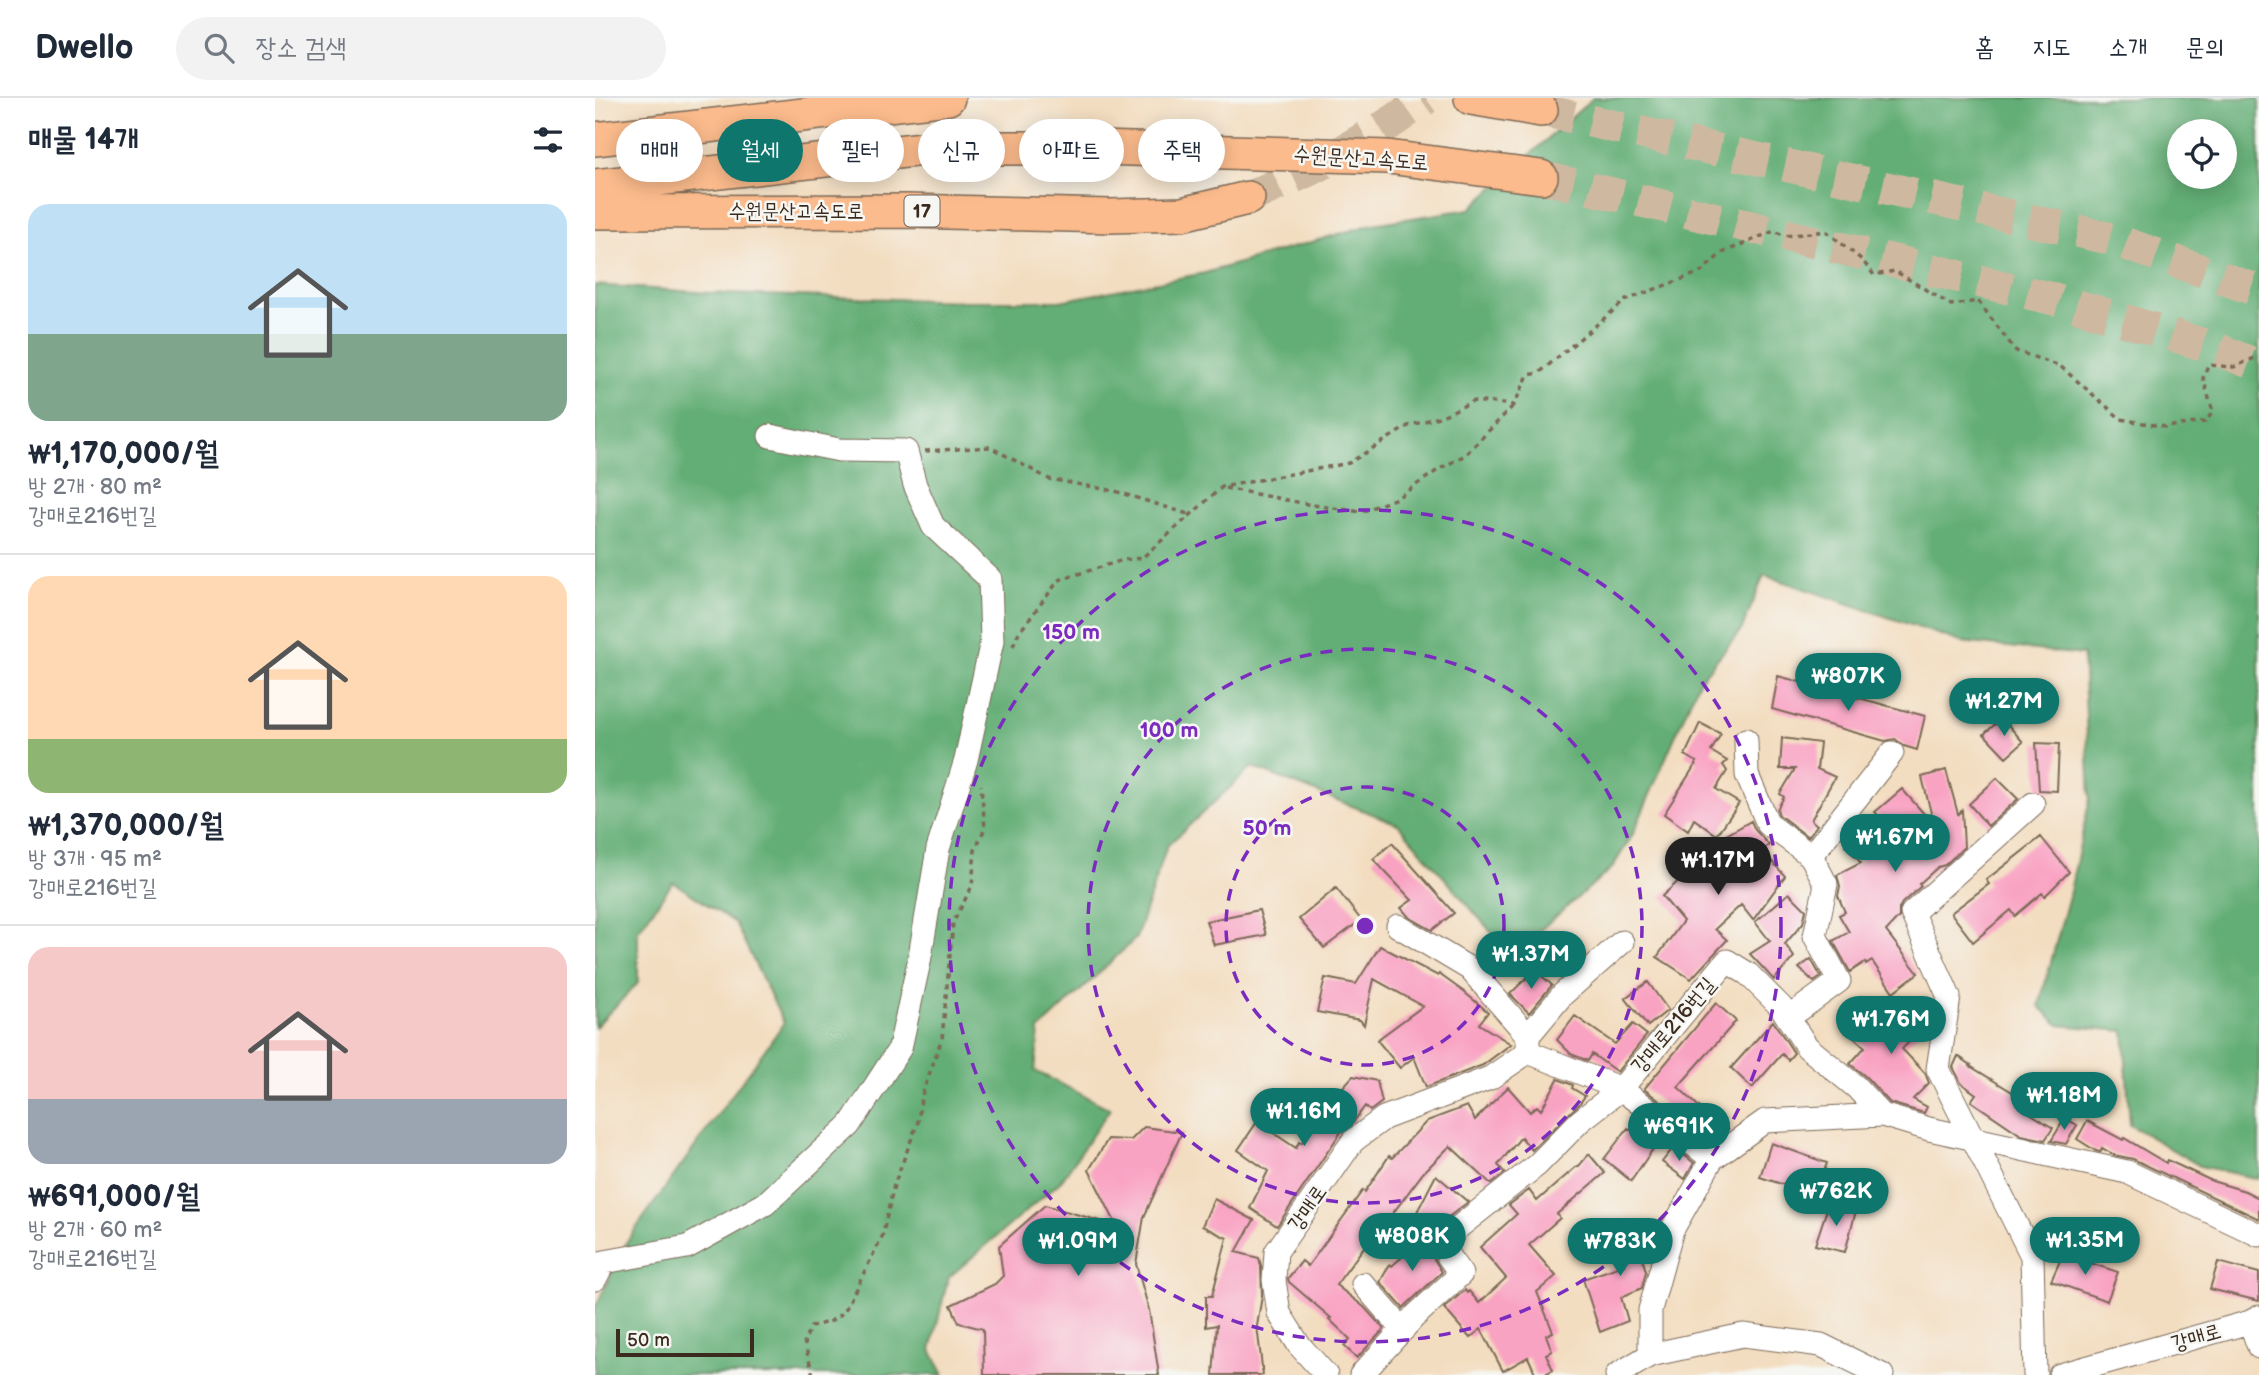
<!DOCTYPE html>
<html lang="ko">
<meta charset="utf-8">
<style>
body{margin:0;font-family:"Balsamiq Sans","Poor Story",sans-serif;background:#f2f2f3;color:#1f2937;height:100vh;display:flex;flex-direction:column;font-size:26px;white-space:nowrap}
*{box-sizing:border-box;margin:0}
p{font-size:23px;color:#747a83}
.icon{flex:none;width:38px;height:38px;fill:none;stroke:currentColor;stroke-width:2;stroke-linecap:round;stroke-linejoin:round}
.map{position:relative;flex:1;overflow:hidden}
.drawer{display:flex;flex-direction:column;background:#fff;width:595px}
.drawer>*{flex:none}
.hud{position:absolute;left:21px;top:21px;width:665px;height:63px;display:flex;gap:14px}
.controls{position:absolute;left:1572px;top:21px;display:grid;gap:14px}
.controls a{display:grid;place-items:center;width:70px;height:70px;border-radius:50%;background:#fff;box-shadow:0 4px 18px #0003;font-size:35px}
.scale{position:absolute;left:21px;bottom:18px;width:138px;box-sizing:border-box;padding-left:7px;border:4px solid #3b2a1e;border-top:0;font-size:19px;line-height:24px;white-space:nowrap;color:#3b2a1e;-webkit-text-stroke:5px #f6f6f2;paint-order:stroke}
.price{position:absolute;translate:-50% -60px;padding:0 16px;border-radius:24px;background:#0f766e;color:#fff;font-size:23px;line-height:46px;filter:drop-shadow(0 2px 4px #0008)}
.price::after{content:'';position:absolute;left:50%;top:42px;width:21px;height:16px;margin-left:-10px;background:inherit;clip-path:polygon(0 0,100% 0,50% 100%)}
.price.on{background:#222;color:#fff}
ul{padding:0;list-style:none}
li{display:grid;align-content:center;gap:14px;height:371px;padding:0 28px}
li+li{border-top:2px solid #e0e1e3}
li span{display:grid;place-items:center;height:217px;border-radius:21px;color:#555}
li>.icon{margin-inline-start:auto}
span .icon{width:126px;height:126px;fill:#fffc;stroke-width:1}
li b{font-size:30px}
h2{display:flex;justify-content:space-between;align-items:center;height:84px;padding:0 28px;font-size:30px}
.pill{padding:0 24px;border-radius:32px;background:#fff;box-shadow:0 4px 18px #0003;font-size:24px;line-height:63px}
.pill.on{background:#0f766e;color:#fff}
header{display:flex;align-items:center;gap:42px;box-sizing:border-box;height:98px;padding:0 35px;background:#fff;border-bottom:2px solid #e0e1e3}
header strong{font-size:33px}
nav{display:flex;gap:38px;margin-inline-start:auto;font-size:24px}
.search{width:490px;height:63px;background:#f2f2f3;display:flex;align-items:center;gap:18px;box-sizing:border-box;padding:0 24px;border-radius:38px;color:#747a83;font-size:26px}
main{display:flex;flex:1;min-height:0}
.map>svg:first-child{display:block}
.forest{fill:#63ae76;stroke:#4f6c4a;stroke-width:2;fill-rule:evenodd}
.building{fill:#f9a3c3}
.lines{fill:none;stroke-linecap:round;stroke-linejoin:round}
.highway-tunnel{stroke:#ceb9a0;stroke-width:33;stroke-dasharray:33 17;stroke-linecap:butt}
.minor-casing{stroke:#7b6957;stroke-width:25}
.highway-casing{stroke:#7b6957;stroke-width:36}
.path{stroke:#7b6957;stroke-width:3.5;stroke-dasharray:5 5;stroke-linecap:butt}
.minor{stroke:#fff;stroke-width:23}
.highway{stroke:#fbbb8c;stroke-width:33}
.ring{fill:none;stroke:#7b2cbf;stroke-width:3.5;stroke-dasharray:12 9}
.labels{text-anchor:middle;stroke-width:5;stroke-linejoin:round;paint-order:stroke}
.shield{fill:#f6f6f2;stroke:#73675e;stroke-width:2}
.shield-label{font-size:19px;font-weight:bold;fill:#3b2a1e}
.street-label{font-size:21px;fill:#3b2a1e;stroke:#f6f6f2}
.centre{fill:#7b2cbf;stroke:#f6f6f2;stroke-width:3.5}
.ring-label{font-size:21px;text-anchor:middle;font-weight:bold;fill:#7b2cbf;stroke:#f6f6f2;stroke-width:5;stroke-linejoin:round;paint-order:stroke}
</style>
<header>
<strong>Dwello</strong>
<div class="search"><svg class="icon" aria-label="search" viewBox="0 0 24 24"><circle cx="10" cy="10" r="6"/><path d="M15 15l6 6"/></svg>장소 검색</div>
<nav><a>홈</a><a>지도</a><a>소개</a><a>문의</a></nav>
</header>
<main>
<section class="drawer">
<h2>매물 14개<svg class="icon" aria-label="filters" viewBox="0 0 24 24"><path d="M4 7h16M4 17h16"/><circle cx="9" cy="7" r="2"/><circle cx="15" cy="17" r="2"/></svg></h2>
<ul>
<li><span style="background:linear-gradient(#bfe0f5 60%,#7fa58c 0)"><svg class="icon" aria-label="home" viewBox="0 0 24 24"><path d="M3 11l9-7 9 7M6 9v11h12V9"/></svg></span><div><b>₩1,170,000/월</b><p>방 2개 · 80 m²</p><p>강매로216번길</p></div></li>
<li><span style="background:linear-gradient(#ffd9b3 75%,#8fb573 0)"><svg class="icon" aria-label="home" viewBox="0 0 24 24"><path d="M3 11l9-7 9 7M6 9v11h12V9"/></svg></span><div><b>₩1,370,000/월</b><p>방 3개 · 95 m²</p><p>강매로216번길</p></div></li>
<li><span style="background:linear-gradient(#f6c9c9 70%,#9aa5b1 0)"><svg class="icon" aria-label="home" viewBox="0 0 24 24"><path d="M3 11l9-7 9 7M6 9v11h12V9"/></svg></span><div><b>₩691,000/월</b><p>방 2개 · 60 m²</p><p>강매로216번길</p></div></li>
</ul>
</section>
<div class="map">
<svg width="1664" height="1277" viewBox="0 0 1664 1277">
<rect width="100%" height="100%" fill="#f6f6f2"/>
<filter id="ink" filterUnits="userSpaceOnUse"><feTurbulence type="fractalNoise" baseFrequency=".0143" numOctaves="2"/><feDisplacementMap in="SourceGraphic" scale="14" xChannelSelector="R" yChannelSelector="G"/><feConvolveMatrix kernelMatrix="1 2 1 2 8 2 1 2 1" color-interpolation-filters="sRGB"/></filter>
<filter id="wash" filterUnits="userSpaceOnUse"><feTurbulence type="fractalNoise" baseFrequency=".00686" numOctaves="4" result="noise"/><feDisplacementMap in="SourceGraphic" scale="28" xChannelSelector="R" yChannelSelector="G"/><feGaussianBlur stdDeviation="1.57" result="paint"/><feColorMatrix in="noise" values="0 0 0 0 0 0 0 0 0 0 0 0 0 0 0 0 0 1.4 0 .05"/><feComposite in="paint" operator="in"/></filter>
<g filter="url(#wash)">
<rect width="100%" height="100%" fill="#f3ddc0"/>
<path class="forest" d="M 998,0 L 1664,0 L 1664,1081 L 1605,1068 L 1535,1027 L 1529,933 L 1464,927 L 1444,908 L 1474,798 L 1495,700 L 1488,557 L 1366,544 L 1169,477 L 1147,531 L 1104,583 L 1037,738 L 1017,770 L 916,857 L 803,726 L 657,669 L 572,748 L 541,840 L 444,932 L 440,973 L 515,1011 L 465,1084 L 353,1180 L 336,1252 L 349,1277 L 0,1277 L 0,1210 L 32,1143 L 189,925 L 140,825 L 78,784 L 43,833 L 43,885 L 0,929 L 0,187 L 132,196 L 368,203 L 465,203 L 610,175 L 778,126 L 875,111 ZM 1584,33 L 1629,33 L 1629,79 L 1584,79 Z"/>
<g id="blocks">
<path class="building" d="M 1183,578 L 1330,618 L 1322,652 L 1309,648 L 1300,641 L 1290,643 L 1177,611 Z
M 1407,620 L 1428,644 L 1411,659 L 1389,636 Z
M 1105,625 L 1126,636 L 1116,653 L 1132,663 L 1128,667 L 1132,673 L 1121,691 L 1144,705 L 1122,737 L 1099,721 L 1093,733 L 1069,716 L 1102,664 L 1090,657 Z
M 1187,640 L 1225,645 L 1222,671 L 1240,679 L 1216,722 L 1222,727 L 1213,739 L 1184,717 L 1182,711 L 1189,699 L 1185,696 L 1200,671 L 1185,671 Z
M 1441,645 L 1464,646 L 1462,693 L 1444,692 Z
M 1351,672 L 1363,716 L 1367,712 L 1369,749 L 1350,767 L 1343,769 L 1324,786 L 1326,788 L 1307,805 L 1304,811 L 1304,819 L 1291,833 L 1323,875 L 1298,894 L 1277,863 L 1271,867 L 1270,864 L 1255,874 L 1238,843 L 1254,834 L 1244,817 L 1250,814 L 1243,798 L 1245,788 L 1242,777 L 1266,765 L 1250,747 L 1284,718 L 1280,714 L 1307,691 L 1339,727 L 1327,679 Z
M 1402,680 L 1423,701 L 1393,728 L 1374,706 Z
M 1156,723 L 1160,732 L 1174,747 L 1167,752 L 1190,778 L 1158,822 L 1146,807 L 1120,831 L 1132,842 L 1096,881 L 1062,859 L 1088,823 L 1067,798 L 1129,742 L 1126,740 Z
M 1446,739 L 1474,774 L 1450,798 L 1447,795 L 1420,818 L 1416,812 L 1378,844 L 1356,815 L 1394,786 L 1391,782 Z
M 797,745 L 859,815 L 837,832 L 814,819 L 806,810 L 817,802 L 778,761 Z
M 741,790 L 766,822 L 729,850 L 704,821 Z
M 1194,795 L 1211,812 L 1208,825 L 1190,846 L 1199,859 L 1179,882 L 1155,856 L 1175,843 L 1160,824 Z
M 664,812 L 671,837 L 619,847 L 611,823 Z
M 785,848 L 843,878 L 844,876 L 869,894 L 893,914 L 884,926 L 916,946 L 888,967 L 831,989 L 819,959 L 805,970 L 782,942 L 828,908 L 779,881 L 769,927 L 765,922 L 722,914 L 730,880 L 761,886 Z
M 1216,861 L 1226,879 L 1219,884 L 1204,870 Z
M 940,872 L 957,887 L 934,915 L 915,896 Z
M 1053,884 L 1073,912 L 1053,928 L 1030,900 Z
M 1294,899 L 1327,931 L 1307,951 L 1330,975 L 1334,985 L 1318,1001 L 1332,1009 L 1329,1015 L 1295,1005 L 1271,979 L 1255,966 L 1270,949 L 1258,938 Z
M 1121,905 L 1141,923 L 1083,989 L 1116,1020 L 1105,1034 L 1049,991 Z
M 980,918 L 1020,946 L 1038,926 L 1052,937 L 1022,974 L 997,956 L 993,963 L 976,956 L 962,942 Z
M 1178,923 L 1199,955 L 1193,962 L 1187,956 L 1157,990 L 1136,970 Z
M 1363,958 L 1376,967 L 1375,968 L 1440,1008 L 1435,1015 L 1458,1030 L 1450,1042 L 1426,1037 L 1376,1003 L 1381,996 L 1366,985 L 1358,969 Z
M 758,978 L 782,983 L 787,1004 L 775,1013 L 770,1008 L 757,1026 L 746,1034 L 682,1128 L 655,1110 L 673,1073 L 643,1052 L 662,1024 L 701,1050 L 704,1044 L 707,1045 L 730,1002 L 734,1004 Z
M 963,981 L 978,987 L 977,990 L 990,998 L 984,1006 L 937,1052 L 926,1039 L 903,1067 L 910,1075 L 896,1086 L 855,1048 L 828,1075 L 777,1143 L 775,1141 L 741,1187 L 769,1209 L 789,1231 L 762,1260 L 749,1248 L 755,1241 L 734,1221 L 736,1220 L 694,1184 L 693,1180 L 707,1163 L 713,1168 L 768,1092 L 770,1094 L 794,1058 L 797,1060 L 832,1023 L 872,1008 L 880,1022 L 913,989 L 935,1014 L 942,1008 L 946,1012 Z
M 1470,1020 L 1482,1027 L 1471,1046 L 1456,1043 Z
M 1492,1023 L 1528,1042 L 1529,1040 L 1571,1065 L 1572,1062 L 1617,1083 L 1650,1093 L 1664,1100 L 1664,1121 L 1538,1061 L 1519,1057 L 1507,1050 L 1505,1054 L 1501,1053 L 1482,1041 Z
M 549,1029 L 587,1034 L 549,1119 L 541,1166 L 554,1212 L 564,1277 L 389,1277 L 388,1231 L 364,1225 L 356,1207 L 400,1186 L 408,1178 L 404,1148 L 450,1107 L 522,1128 L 494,1072 L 513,1041 L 536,1042 Z
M 1033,1030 L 1060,1048 L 1036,1083 L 1009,1061 Z
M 1176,1045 L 1232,1065 L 1220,1097 L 1165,1079 Z
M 1079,1049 L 1099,1065 L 1090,1081 L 1067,1064 Z
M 994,1056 L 1010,1075 L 962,1116 L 965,1120 L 934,1147 L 961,1178 L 942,1194 L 958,1234 L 951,1237 L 957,1253 L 951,1256 L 958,1272 L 948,1277 L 941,1277 L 933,1259 L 908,1273 L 886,1231 L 875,1240 L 849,1210 L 870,1192 L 872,1195 L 874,1193 L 884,1205 L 911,1180 L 885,1149 L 922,1116 L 914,1107 L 934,1092 L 942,1103 L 982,1068 L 983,1069 Z
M 841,1077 L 873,1104 L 851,1121 L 843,1132 L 822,1114 Z
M 619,1101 L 659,1122 L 641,1154 L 664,1160 L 666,1168 L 667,1198 L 662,1228 L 668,1277 L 618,1277 L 622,1227 L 611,1229 L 611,1198 L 617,1198 L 632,1140 L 607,1128 Z
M 1234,1105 L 1261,1113 L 1250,1154 L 1220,1147 Z
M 1056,1126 L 1060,1141 L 1056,1156 L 1047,1160 L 1051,1173 L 1047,1190 L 1026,1199 L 1033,1223 L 1005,1234 L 988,1181 L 1029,1167 L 1019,1140 Z
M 833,1136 L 838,1144 L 839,1161 L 847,1174 L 808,1210 L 785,1184 L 795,1166 L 797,1168 Z
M 1468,1156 L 1523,1174 L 1512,1203 L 1456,1183 Z
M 1623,1164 L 1664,1175 L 1664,1203 L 1615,1191 Z"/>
</g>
</g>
<g filter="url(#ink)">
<use href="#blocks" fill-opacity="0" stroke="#7b6957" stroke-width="2"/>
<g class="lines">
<path class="highway-tunnel" d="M 946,12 L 1517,141 L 1664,193
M 946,79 L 1463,202 L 1616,249 L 1664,268
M 653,100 L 723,68 L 800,22 L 831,0"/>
<g class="minor-casing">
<path id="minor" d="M 1151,642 L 1152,677 L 1173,726 L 1216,758
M 1438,706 L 1317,815 L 1354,899 L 1343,971 L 1437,1158 L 1440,1277
M 803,828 L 875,871 L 933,938 L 933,954 L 1026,991 L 1117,1061
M 1193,920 L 1244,883 L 1220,838 L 1231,786 L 1216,758 L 1297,655
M 933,938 L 968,896 L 1027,844
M 0,1181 L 9,1164 L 92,1149 L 170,1106 L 255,1027 L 305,950 L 324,864 L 343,751 L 371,662 L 397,543 L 395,481 L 338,428 L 320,387 L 311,353 L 244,352 L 175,338
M 768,1186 L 808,1232
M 1655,1224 L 1664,1249
M 1055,1257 L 1055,1212 L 1077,1132 L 1117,1061 L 1170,1023 L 1287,1017 L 1334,1031 L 1532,1074 L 1664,1137
M 731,1277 L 704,1247 L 684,1215 L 679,1182 L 681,1154 L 758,1043 L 789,1020 L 895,980 L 933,954
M 766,1277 L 819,1219 L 866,1176 L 853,1158 L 851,1147 L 860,1132 L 942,1067 L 985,1023 L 1026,991 L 1132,863 L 1153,876 L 1186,909 L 1212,949 L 1261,989 L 1287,1017
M 1022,1277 L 1055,1257 L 1148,1237 L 1226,1247 L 1287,1277
M 1465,1277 L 1655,1224 L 1664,1219"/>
</g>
<g class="highway-casing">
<path id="highway" d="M 876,0 L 946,12
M 0,41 L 353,0
M 0,88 L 337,50 L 505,50 L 793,59 L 946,79
M 0,114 L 312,113 L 516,118 L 587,116 L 653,100"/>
</g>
<path class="path" d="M 330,353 L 395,349 L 454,381 L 520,393 L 596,417
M 630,390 L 712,406 L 766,414 L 802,400 L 843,372 L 870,357 L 919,307
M 418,548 L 423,536 L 464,482 L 528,462 L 547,460 L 627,389 L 754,365 L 813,328 L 847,318 L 879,303 L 919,307 L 933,277 L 944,275 L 1031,202 L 1106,174 L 1127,155 L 1179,133 L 1190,138 L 1231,133 L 1267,162 L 1279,177 L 1300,173 L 1356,207 L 1383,203 L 1421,253 L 1465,268 L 1526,321 L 1570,329 L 1610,324 L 1618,314 L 1608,280 L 1613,267 L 1639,269 L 1664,258
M 218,1277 L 209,1243 L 216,1229 L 236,1223 L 249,1214 L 287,1139 L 299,1087 L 323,1024 L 326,1000 L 347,940 L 358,825 L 377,788 L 380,752 L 390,730 L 386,687"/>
<use href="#minor" class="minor"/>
<use href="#highway" class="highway"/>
</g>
</g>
<g class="ring">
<circle cx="770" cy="828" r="139"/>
<circle cx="770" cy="828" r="277"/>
<circle cx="770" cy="828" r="416"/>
</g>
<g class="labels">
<rect class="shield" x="309.5" y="97.5" width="35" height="31" rx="5"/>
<g class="shield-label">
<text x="327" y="120">17</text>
</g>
<g class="street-label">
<text transform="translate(766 60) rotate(4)" y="7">수원문산고속도로</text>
<text x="201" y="120">수원문산고속도로</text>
<text transform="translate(1078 927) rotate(-50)" y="7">강매로216번길</text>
<text transform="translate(712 1110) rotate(-55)" y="7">강매로</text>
<text transform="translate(1601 1239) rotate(-16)" y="7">강매로</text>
</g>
</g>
<circle cx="770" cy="828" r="10" class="centre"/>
<g class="ring-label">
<text x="476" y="541">150 m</text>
<text x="574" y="639">100 m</text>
<text x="672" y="737">50 m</text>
</g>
</svg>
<div class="controls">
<a><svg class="icon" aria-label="locate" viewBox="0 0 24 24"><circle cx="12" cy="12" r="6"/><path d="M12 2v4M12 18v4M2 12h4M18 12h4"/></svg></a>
</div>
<div class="scale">50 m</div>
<b class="price" style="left:1253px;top:615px">₩807K</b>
<b class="price" style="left:1409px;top:640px">₩1.27M</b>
<b class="price" style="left:1300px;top:776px">₩1.67M</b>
<b class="price on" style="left:1123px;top:799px">₩1.17M</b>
<b class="price" style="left:936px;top:893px">₩1.37M</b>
<b class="price" style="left:1296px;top:958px">₩1.76M</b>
<b class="price" style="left:1469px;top:1034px">₩1.18M</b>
<b class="price" style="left:709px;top:1050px">₩1.16M</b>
<b class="price" style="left:1084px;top:1065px">₩691K</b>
<b class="price" style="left:1241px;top:1130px">₩762K</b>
<b class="price" style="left:817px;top:1175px">₩808K</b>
<b class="price" style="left:1490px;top:1179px">₩1.35M</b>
<b class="price" style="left:483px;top:1180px">₩1.09M</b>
<b class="price" style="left:1025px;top:1180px">₩783K</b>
<div class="hud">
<a class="pill">매매</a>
<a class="pill on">월세</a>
<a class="pill">필터</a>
<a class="pill">신규</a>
<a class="pill">아파트</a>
<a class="pill">주택</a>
</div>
</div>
</main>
